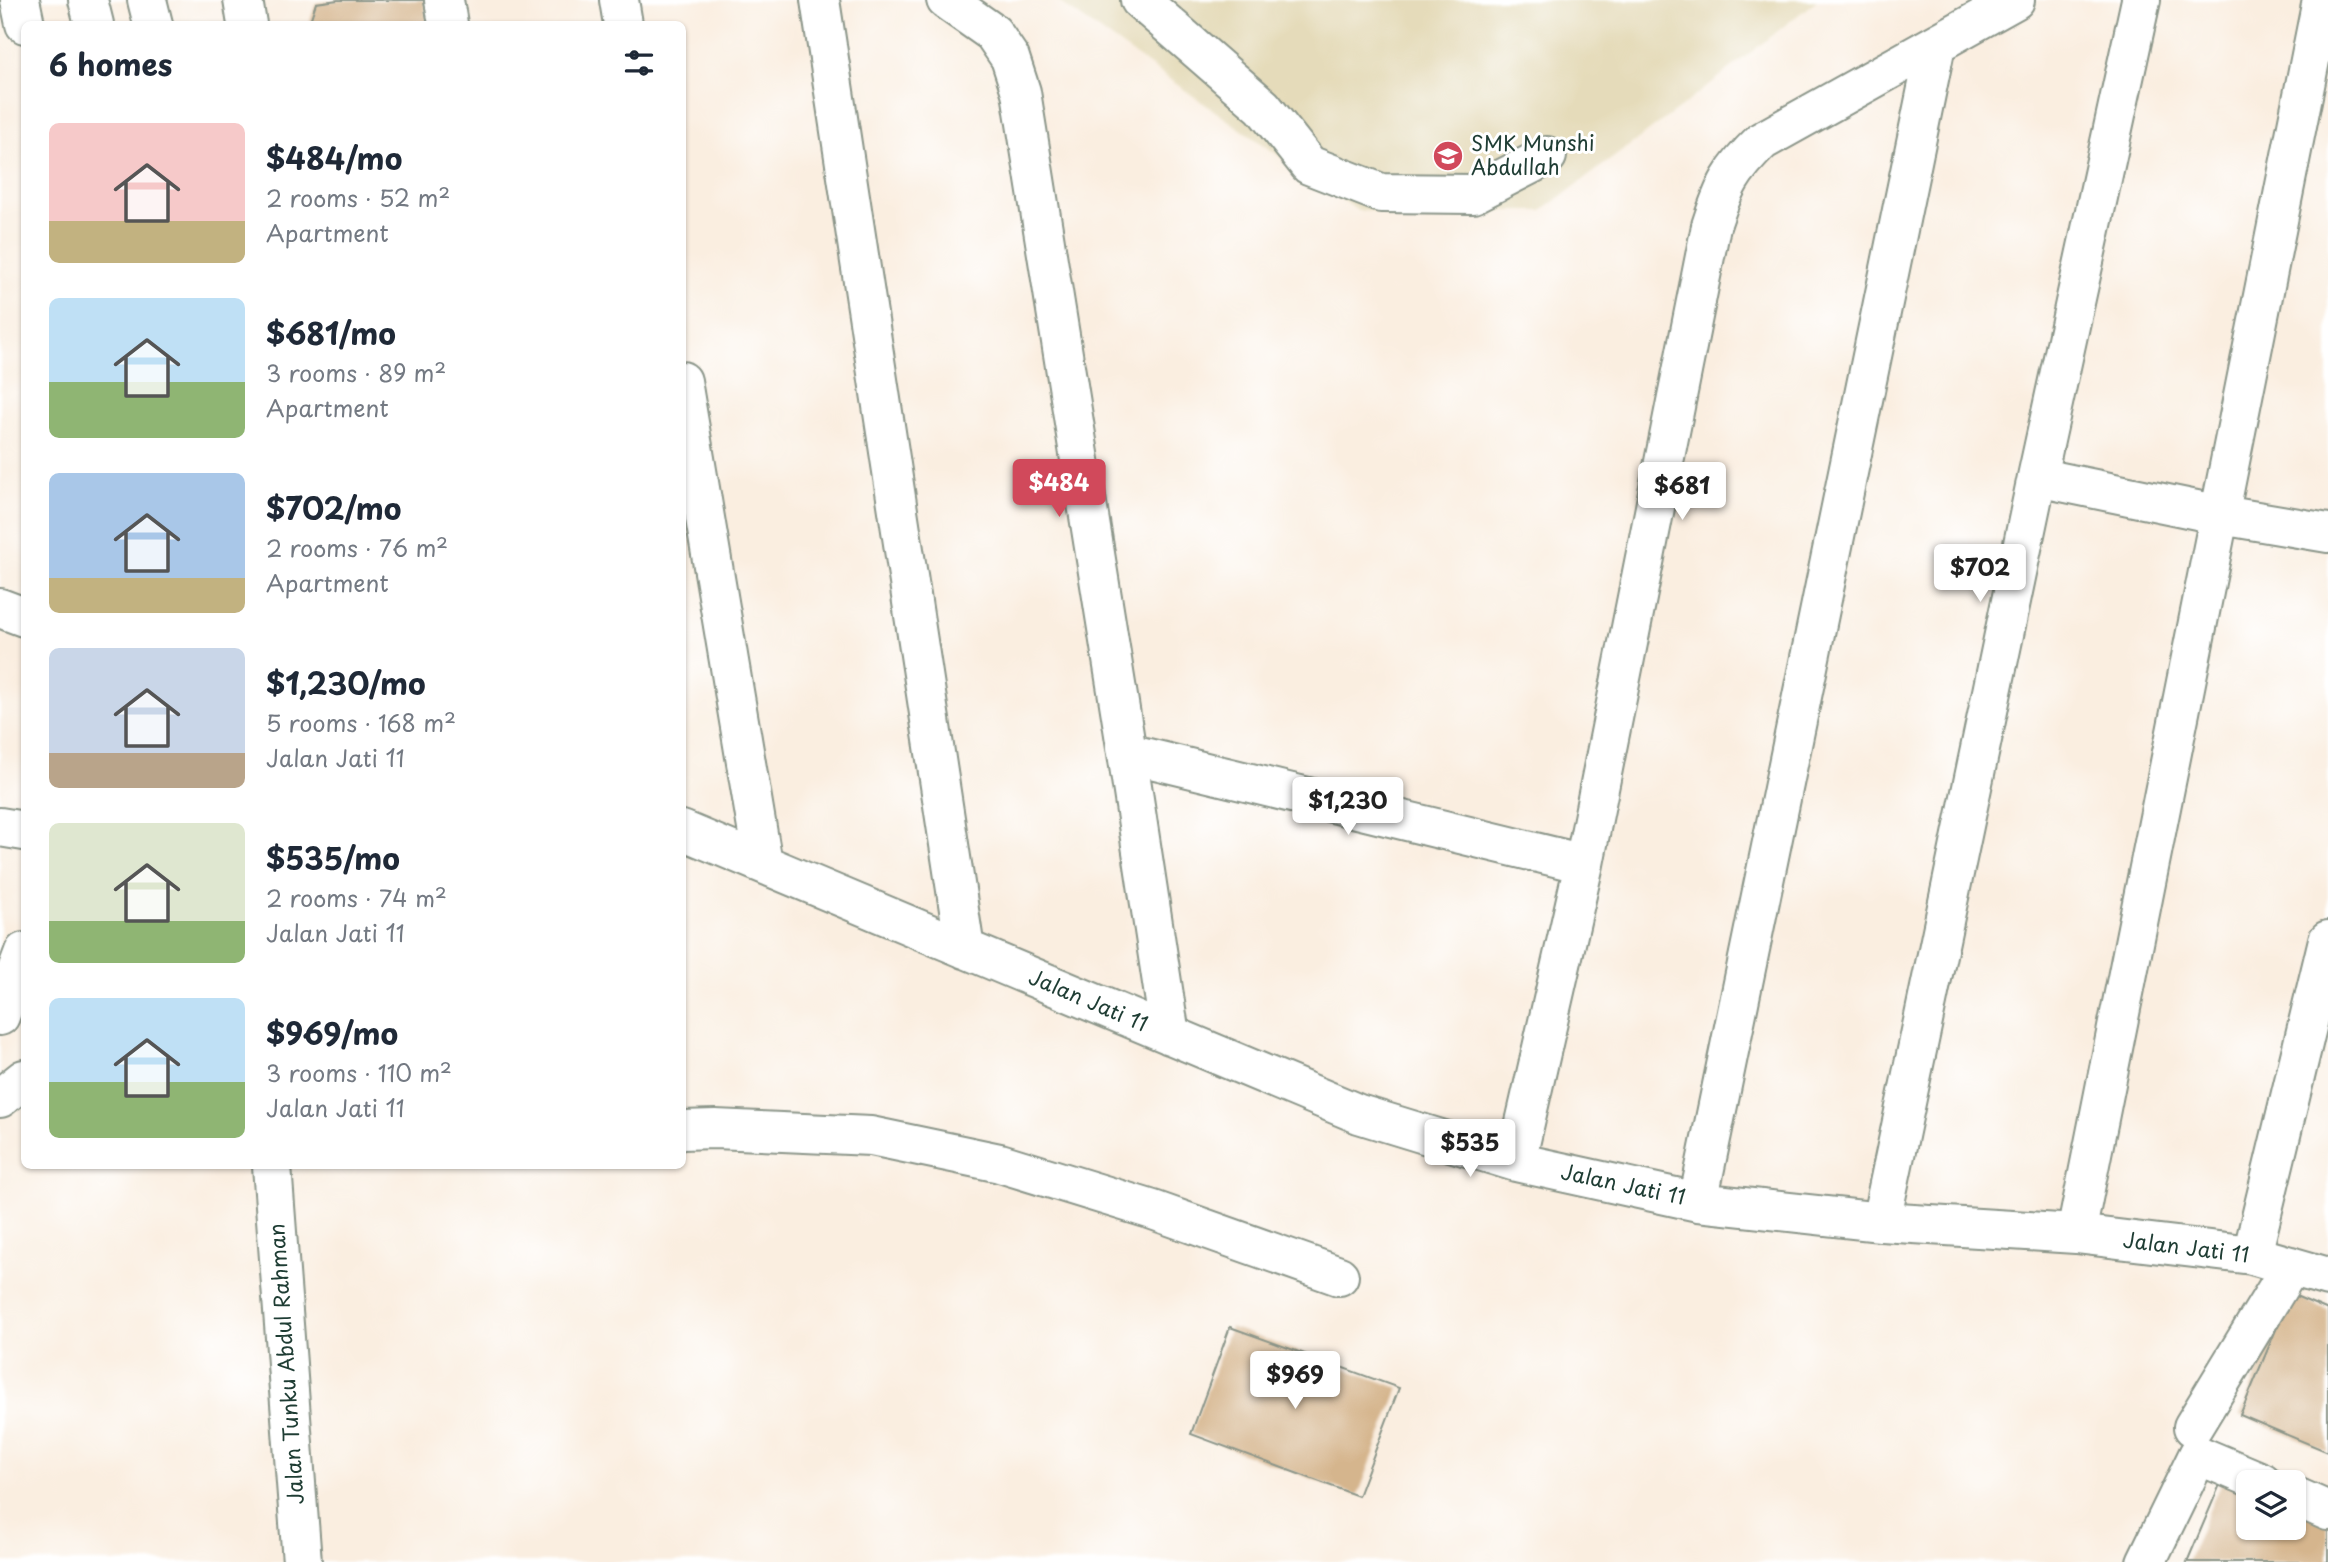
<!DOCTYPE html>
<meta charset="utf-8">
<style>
body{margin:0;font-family:"Playpen Sans",sans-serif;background:#f6f6f7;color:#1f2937;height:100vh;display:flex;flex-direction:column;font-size:26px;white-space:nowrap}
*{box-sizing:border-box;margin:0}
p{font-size:23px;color:#747a83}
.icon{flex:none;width:38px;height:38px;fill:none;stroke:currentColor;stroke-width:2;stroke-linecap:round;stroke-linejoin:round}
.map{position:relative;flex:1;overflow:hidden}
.details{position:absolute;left:21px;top:21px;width:665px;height:1148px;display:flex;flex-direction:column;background:#fff;border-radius:10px;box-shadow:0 2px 5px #0004}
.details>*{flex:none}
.buttons{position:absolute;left:2236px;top:1470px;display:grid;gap:14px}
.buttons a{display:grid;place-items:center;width:70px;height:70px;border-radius:10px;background:#fff;box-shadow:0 2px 5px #0004;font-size:35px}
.price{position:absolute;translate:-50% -60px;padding:0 16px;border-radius:7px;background:#fff;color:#222;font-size:23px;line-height:46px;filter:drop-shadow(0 2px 4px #0008)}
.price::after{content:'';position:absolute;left:50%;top:42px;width:21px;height:16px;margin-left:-10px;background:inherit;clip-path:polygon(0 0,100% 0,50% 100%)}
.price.selected{background:#d1495b;color:#fff}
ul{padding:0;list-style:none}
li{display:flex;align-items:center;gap:21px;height:175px;padding:0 28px}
li span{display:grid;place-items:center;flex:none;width:196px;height:140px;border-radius:10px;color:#555}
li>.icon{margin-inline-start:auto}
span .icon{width:84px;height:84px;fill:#fffc;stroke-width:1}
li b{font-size:30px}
h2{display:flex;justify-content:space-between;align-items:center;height:84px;padding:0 28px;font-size:30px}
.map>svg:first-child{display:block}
.built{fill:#e5dbba}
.building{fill:#d5b58d}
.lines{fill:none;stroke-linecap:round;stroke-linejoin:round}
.minor-casing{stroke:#8c968a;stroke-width:42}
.major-casing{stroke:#8c968a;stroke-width:42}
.minor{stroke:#fff;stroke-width:38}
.major{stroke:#fff;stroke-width:38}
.labels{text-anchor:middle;stroke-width:6;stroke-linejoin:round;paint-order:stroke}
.poi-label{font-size:21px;fill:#1f3d34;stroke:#fff;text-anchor:start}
.street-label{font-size:21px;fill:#1f3d34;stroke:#fff}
</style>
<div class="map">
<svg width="2328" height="1562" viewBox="0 0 2328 1562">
<rect width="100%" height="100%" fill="#fff"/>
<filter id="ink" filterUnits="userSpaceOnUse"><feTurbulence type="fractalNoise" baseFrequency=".0143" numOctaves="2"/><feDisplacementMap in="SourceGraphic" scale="14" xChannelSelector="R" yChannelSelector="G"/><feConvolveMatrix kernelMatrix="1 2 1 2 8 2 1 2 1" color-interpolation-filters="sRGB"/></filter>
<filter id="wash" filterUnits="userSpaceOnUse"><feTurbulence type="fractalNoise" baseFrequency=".00686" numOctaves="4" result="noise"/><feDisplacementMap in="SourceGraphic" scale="28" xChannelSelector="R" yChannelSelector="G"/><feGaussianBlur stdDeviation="1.57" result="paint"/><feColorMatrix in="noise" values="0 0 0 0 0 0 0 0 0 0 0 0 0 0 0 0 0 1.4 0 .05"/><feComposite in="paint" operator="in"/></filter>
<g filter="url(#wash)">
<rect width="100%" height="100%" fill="#faeee0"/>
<path class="built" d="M 1056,0 L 1817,0 L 1689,101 L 1542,211 L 1358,211 Z"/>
<g id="blocks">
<path class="building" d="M 338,0 L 424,0 L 428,24 L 309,24 L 316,3 Z
M 2291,1294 L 2328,1310 L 2328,1452 L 2240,1415 Z
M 1230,1327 L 1399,1388 L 1358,1496 L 1191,1434 Z
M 2224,1475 L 2249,1485 L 2249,1528 L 2294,1528 L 2294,1505 L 2328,1519 L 2328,1562 L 2187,1562 Z"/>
</g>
</g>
<g filter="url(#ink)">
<use href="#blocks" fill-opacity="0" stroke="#8c968a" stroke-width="2"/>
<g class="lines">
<g class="minor-casing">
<path id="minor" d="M 20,0 L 25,24
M 243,0 L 247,24
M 444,0 L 448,24
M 619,0 L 623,24
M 820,0 L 965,949
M 946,0 L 993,33 L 1010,58 L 1021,92 L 1127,753 L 1170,1035
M 1140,0 L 1263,107 L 1309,165 L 1381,193 L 1473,194 L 1547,156
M 682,381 L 763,864
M 2037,477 L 2221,515 L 2328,533
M 0,608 L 24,617
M 1127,753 L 1584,864
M 0,827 L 24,831
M 682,830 L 1359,1114 L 1516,1162 L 1698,1202 L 1881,1222 L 2076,1234 L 2252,1255 L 2328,1277
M 682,1130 L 715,1129 L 871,1136 L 1000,1163 L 1153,1210 L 1339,1276
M 1516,1162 L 1584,864 L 1711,226 C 1724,186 1731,171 1762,141 L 2015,0
M 1698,1202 L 1936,45
M 1881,1222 L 2037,477 L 2141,0
M 2076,1234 L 2322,0
M 2252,1255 L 2328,940
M 2193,1427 L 2291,1266
M 2294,1496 L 2328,1511
M 2146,1562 L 2198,1455 L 2262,1482"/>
</g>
<g class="major-casing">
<path id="major" d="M 88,0 L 94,24
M 147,0 L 153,24
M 0,1016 L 24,952
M 0,1098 L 24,1079
M 272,1166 L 302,1562"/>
</g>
<use href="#minor" class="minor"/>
<use href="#major" class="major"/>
</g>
</g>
<defs>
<g id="school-disc" transform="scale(1.575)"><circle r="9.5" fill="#d1495b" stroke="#fff"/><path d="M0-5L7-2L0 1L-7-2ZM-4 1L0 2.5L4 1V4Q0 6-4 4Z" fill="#fff"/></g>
</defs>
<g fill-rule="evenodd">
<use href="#school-disc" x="1448" y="156"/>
</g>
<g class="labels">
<g class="poi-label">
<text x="1471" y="151">SMK Munshi<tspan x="1471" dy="24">Abdullah</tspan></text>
</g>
<g class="street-label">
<text transform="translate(1088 1001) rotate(23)" y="7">Jalan Jati 11</text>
<text transform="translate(1623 1185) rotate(12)" y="7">Jalan Jati 11</text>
<text transform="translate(2186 1248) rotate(7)" y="7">Jalan Jati 11</text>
<text transform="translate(287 1364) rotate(-94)" y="7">Jalan Tunku Abdul Rahman</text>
</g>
</g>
</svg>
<div class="buttons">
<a><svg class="icon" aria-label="layers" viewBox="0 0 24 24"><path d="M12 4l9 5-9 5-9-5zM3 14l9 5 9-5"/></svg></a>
</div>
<b class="price selected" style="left:1059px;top:519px">$484</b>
<b class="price" style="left:1682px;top:522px">$681</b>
<b class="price" style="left:1980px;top:604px">$702</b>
<b class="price" style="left:1348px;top:837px">$1,230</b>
<b class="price" style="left:1470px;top:1179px">$535</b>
<b class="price" style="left:1295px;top:1411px">$969</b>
<section class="details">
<h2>6 homes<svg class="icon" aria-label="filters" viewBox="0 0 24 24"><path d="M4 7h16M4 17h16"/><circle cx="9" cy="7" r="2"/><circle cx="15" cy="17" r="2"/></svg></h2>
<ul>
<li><span style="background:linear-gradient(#f6c9c9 70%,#c2b280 0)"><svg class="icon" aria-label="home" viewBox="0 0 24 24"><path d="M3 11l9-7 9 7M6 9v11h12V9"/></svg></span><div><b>$484/mo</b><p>2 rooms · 52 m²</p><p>Apartment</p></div></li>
<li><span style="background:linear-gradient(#bfe0f5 60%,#8fb573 0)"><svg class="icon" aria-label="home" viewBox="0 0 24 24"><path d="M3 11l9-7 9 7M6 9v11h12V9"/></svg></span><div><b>$681/mo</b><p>3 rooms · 89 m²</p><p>Apartment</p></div></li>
<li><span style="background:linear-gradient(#a9c7e8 75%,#c2b280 0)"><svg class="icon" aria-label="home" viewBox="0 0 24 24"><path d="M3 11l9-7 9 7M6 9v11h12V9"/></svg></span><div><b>$702/mo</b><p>2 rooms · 76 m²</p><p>Apartment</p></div></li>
<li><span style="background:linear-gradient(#c9d6e8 75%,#b9a48a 0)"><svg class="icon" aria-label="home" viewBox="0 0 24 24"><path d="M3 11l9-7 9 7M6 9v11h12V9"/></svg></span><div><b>$1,230/mo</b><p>5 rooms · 168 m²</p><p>Jalan Jati 11</p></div></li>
<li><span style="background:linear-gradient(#dfe7d0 70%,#8fb573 0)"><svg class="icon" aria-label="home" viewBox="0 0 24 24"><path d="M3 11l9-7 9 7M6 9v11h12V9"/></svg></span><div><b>$535/mo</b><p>2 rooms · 74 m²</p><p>Jalan Jati 11</p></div></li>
<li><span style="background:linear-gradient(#bfe0f5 60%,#8fb573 0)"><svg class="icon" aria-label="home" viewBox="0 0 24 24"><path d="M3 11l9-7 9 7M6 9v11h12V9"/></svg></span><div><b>$969/mo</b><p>3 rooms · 110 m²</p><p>Jalan Jati 11</p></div></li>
</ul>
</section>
</div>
